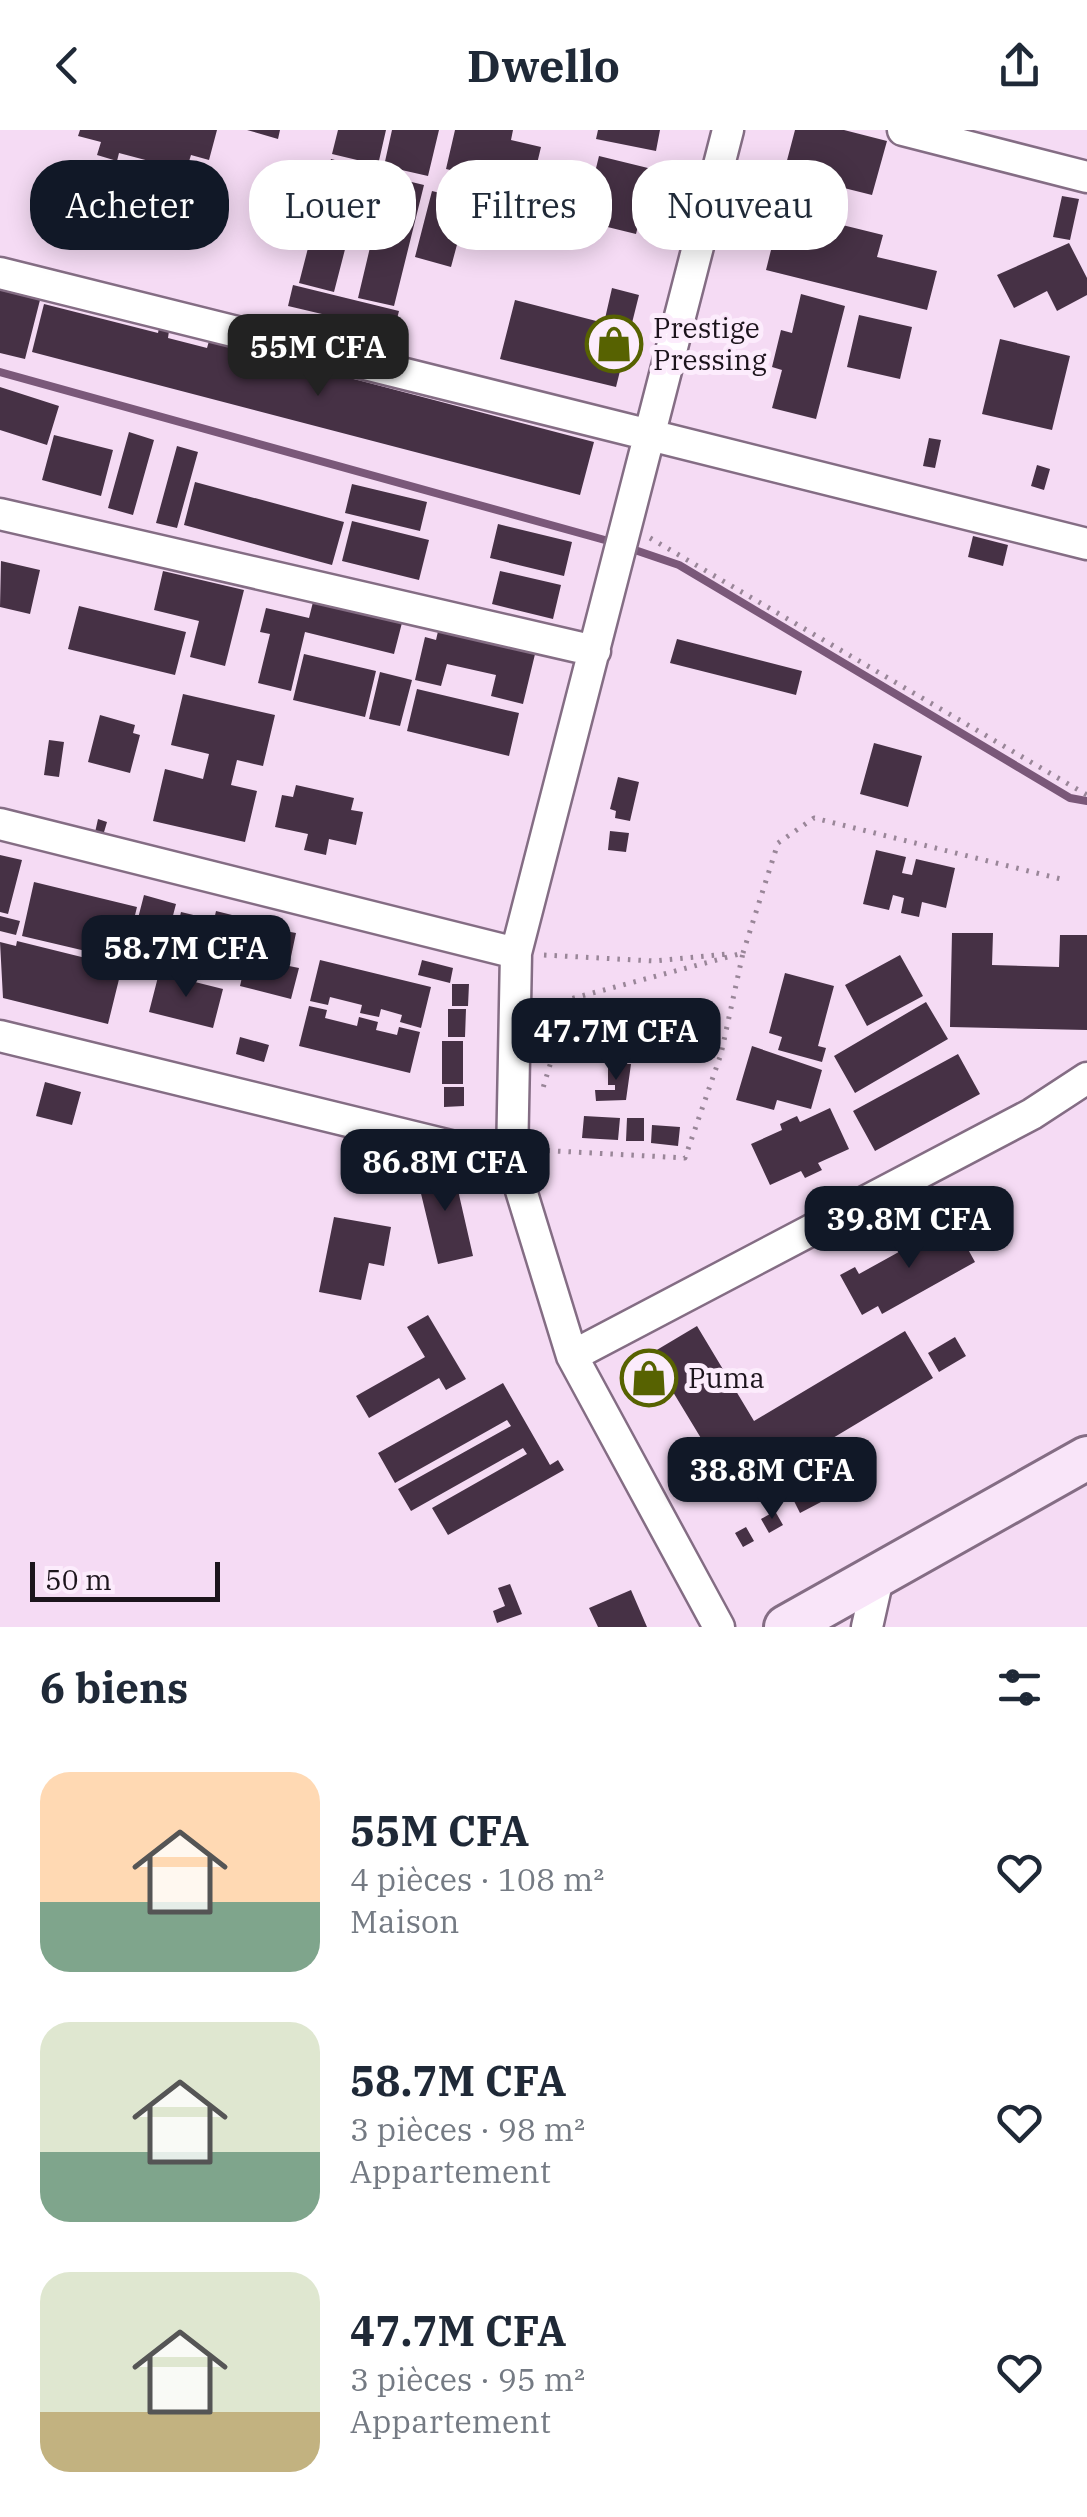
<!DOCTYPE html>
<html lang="fr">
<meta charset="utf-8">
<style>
body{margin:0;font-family:"IBM Plex Serif",serif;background:#f6f6f7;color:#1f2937;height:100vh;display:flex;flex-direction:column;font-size:38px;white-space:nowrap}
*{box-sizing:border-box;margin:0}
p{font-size:32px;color:#747a83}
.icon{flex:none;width:55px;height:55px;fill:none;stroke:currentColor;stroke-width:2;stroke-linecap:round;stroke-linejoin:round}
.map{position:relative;height:1497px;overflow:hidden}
.sheet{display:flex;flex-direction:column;background:#fff;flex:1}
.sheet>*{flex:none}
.guide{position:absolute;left:30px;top:30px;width:1028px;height:90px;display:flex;gap:20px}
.scale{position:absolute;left:30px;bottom:25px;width:190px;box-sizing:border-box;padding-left:10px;border:5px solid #1c141c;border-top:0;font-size:28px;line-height:35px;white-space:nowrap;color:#1c141c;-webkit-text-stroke:8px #fcecfc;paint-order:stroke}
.price{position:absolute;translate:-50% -85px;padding:0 22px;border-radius:20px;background:#111827;color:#fff;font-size:32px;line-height:65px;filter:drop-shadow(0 2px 5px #0008)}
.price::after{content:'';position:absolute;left:50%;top:60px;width:30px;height:22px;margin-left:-15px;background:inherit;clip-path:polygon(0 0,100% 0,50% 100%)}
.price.selected{background:#222;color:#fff}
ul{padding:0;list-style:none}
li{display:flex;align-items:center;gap:30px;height:250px;padding:0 40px}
li span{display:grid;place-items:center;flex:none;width:280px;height:200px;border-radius:30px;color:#555}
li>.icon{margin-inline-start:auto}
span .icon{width:120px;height:120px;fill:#fffc;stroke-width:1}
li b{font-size:42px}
h2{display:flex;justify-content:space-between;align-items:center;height:120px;padding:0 40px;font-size:42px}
.pill{padding:0 35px;border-radius:40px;background:#fff;box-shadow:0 5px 25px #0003;font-size:35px;line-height:90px}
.pill.selected{background:#111827;color:#fff}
header{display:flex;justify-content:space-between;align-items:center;height:130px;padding:0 40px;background:#fff;font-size:45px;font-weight:800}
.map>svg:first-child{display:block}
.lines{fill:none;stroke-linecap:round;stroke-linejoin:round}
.stream{stroke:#7a5879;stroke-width:8}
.building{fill:#463145}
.minor-casing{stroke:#846d84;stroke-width:35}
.secondary-casing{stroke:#846d84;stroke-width:48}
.path{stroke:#998698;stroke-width:5;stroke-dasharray:2.5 8;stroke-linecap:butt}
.minor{stroke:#fff;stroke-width:30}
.secondary{stroke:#f9e5f9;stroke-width:42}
.labels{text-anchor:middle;stroke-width:10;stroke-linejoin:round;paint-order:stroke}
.poi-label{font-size:28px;fill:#1c141c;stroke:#fcecfc;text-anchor:start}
</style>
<header><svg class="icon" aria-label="back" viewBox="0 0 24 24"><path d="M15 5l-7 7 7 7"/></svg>Dwello<svg class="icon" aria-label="share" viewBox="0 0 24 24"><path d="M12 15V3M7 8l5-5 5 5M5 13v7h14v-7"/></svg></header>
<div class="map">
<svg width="1087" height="1497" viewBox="0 0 1087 1497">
<rect width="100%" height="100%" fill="#f5dbf4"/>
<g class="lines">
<path class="stream" d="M 0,242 L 612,412
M 626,417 L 679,435 L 1070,668 L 1087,671"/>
</g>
<path class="building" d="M 80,0 L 217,0 L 209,30 L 191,25 L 186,41 L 205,46 L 195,82 L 143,68 L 153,32 L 119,23 L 117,31 L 97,25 L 101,12 L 78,6 Z
M 247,0 L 280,0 L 278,9 Z
M 338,0 L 386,0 L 378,35 L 332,24 Z
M 392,0 L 439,0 L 428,46 L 384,36 Z
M 455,0 L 513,0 L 511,10 L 541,17 L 531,59 L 446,39 Z
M 598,0 L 660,0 L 656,21 L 596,9 Z
M 795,0 L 844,0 L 887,11 L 872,65 L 824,53 L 820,67 L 780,57 Z
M 599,26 L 652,39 L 636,104 L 583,91 Z
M 331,29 L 366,38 L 334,162 L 299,153 Z
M 96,36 L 121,42 L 108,92 L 84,86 Z
M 387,46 L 424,55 L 394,176 L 358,168 Z
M 432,61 L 469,70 L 451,137 L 415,127 Z
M 1062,66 L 1079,69 L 1070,110 L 1053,107 Z
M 818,89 L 883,105 L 877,127 L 937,141 L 927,180 L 766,140 L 778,92 L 815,102 Z
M 1069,113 L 1087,148 L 1087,165 L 1057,181 L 1047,161 L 1014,178 L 997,145 Z
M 293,155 L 399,181 L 394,201 L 288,176 Z
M 612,158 L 639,165 L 616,257 L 500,229 L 515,170 L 604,193 Z
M 0,159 L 40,170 L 25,229 L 0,223 Z
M 801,164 L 845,176 L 816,289 L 772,278 L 782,240 L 772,237 L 781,200 L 792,203 Z
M 44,174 L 158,203 L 159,198 L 169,201 L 168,208 L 207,218 L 209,211 L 594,312 L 580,365 L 32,222 Z
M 859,185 L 912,197 L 900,249 L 847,237 Z
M 1000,209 L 1070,226 L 1052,300 L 982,284 Z
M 0,257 L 59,276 L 47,315 L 0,300 Z
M 129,302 L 154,310 L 133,385 L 108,378 Z
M 54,305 L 113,320 L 101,366 L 42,350 Z
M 929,308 L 941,310 L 935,338 L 923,336 Z
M 177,316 L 198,322 L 177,398 L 156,393 Z
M 1037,335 L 1050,339 L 1044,360 L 1031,356 Z
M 195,352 L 344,392 L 332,435 L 184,395 Z
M 352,354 L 427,372 L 420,401 L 345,383 Z
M 352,391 L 429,410 L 419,450 L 342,431 Z
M 498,394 L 572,412 L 564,446 L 490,428 Z
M 973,406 L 1008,415 L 1003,436 L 968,427 Z
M 1,431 L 40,440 L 30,484 L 0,477 Z
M 163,441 L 244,460 L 225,536 L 190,527 L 199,491 L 154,480 Z
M 500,441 L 561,455 L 553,489 L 492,474 Z
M 315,464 L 404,485 L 394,524 L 305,502 L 291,561 L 258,553 L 270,504 L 260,502 L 266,478 L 309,488 Z
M 79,476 L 186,502 L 175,545 L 68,519 Z
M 439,497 L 536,520 L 523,574 L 491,566 L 496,545 L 447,534 L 441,556 L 415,550 L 425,507 L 436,510 Z
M 677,509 L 802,541 L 796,565 L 670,533 Z
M 304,524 L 376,541 L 365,587 L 293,570 Z
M 380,542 L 412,550 L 400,596 L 369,589 Z
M 417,559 L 519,583 L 509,626 L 407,601 Z
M 183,564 L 275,585 L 263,636 L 237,630 L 231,655 L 257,661 L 245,712 L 153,691 L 165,639 L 203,649 L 209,624 L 171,615 Z
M 100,585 L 135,595 L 133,603 L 140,605 L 130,643 L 88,632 Z
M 49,610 L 64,612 L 59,647 L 44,645 Z
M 874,613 L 922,626 L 908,677 L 860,664 Z
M 618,647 L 639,652 L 630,691 L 615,688 L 616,681 L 610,679 Z
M 296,655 L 354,668 L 351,680 L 363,682 L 356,715 L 329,709 L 326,725 L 304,720 L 308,704 L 275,697 L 282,665 L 293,667 Z
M 98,689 L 107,692 L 102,709 L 94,707 Z
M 610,701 L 629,703 L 626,722 L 608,720 Z
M 876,720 L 906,727 L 902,743 L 912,745 L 916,729 L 955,738 L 946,778 L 922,772 L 919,787 L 901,783 L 904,768 L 893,765 L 889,780 L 863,774 Z
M 0,725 L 22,730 L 8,784 L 0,782 Z
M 34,752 L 137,777 L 124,830 L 22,806 Z
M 144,765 L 176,774 L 159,839 L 127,831 Z
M 216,781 L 240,787 L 226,845 L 169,831 L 181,782 L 214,790 Z
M 0,786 L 20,791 L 16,805 L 0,801 Z
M 269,798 L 296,803 L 289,836 L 299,838 L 291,869 L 240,856 L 247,825 L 262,829 Z
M 952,803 L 993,803 L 992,835 L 1059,837 L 1060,805 L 1087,805 L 1087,900 L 950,897 Z
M 17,811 L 122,837 L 108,894 L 3,868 L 0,812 L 16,816 Z
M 900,825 L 923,866 L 867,896 L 845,855 Z
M 320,830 L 431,857 L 421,898 L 400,892 L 402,885 L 381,879 L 379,887 L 360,883 L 362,875 L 330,867 L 328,875 L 310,871 Z
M 422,830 L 453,838 L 450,853 L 418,845 Z
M 159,843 L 223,859 L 213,898 L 149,882 Z
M 785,843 L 834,856 L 818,916 L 826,918 L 822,932 L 778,920 L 782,907 L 769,903 Z
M 452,854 L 469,854 L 468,876 L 452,876 Z
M 926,872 L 948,909 L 855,963 L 834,926 Z
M 309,876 L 327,880 L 325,888 L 357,896 L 359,887 L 378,892 L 376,900 L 397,905 L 399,897 L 420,902 L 410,943 L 299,916 Z
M 448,879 L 466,879 L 465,907 L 448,907 Z
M 240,907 L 269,915 L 264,932 L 236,924 Z
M 442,911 L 463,911 L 463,954 L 442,954 Z
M 752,916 L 822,940 L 811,979 L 777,970 L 774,980 L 736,970 Z
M 958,924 L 980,964 L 875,1021 L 853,981 Z
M 608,934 L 631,934 L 626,970 L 596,971 L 595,960 L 615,960 L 615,955 L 608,955 Z
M 45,952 L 81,962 L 72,995 L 36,986 Z
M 444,957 L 464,957 L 464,976 L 444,977 Z
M 830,978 L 849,1019 L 818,1033 L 822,1040 L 805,1048 L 801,1041 L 770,1055 L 751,1014 L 782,1000 L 780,994 L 797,986 L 800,992 Z
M 584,986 L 620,988 L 618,1010 L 582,1008 Z
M 627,988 L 644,988 L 644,1011 L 626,1011 Z
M 652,995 L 680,997 L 678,1016 L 651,1013 Z
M 452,1034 L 473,1126 L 438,1134 L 416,1043 Z
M 334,1087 L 391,1097 L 384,1136 L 369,1133 L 361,1170 L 319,1162 Z
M 953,1092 L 975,1132 L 882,1184 L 878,1176 L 862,1185 L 840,1145 L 855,1137 L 859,1144 Z
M 428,1185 L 466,1249 L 446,1260 L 439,1248 L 369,1288 L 356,1266 L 425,1227 L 407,1197 Z
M 697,1196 L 754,1291 L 905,1201 L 933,1248 L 736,1366 L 650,1224 Z
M 955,1207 L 966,1226 L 939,1242 L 928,1223 Z
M 503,1253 L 550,1335 L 558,1330 L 564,1340 L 448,1405 L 432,1378 L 527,1324 L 523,1318 L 411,1381 L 398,1359 L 511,1296 L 507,1290 L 395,1353 L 378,1323 Z
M 808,1347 L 821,1372 L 800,1383 L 787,1357 Z
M 775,1381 L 783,1395 L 769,1403 L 761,1389 Z
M 746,1397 L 754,1411 L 743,1417 L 735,1403 Z
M 510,1454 L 522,1484 L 497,1493 L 493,1481 L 505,1476 L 498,1458 Z
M 631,1460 L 647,1497 L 598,1497 L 589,1478 Z"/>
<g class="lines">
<g class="minor-casing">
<path id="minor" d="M 903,0 L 1087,47
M 0,143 L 1087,414
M 0,384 L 595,521
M 0,694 L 516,823
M 0,906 L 512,1031
M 572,1226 L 1032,984 L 1087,948
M 719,1497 L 572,1226 L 512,1031 L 516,823 L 728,0
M 867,1497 L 878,1448"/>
</g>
<g class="secondary-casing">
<path id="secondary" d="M 786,1497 L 1087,1328"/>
</g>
<path class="path" d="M 650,408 L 1087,665
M 743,823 L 778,713 L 814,688 L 1065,750
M 544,825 L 654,831 L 727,824
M 537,1020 L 685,1028 L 721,924 L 743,823 L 570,869 L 543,958"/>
<use href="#minor" class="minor"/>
<use href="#secondary" class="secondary"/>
</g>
<defs>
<g id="shop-ring" transform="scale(2.875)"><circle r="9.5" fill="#fcecfc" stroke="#576201" stroke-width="1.5"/><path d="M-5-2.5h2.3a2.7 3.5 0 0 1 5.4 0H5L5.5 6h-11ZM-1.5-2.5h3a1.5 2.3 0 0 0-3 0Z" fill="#576201"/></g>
</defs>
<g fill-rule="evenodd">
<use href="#shop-ring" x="614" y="214"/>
<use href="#shop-ring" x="649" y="1248"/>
</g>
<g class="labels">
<g class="poi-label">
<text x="653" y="208">Prestige<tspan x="653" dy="32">Pressing</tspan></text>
<text x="688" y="1258">Puma</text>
</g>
</g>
</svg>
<div class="scale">50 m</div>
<b class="price selected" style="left:318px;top:269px">55M CFA</b>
<b class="price" style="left:186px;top:870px">58.7M CFA</b>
<b class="price" style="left:616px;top:953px">47.7M CFA</b>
<b class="price" style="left:445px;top:1084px">86.8M CFA</b>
<b class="price" style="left:909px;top:1141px">39.8M CFA</b>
<b class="price" style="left:772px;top:1392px">38.8M CFA</b>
<div class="guide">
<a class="pill selected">Acheter</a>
<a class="pill">Louer</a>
<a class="pill">Filtres</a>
<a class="pill">Nouveau</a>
</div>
</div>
<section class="sheet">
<h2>6 biens<svg class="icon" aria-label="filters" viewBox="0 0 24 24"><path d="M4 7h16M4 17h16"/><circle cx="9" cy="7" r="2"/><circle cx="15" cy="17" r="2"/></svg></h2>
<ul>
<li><span style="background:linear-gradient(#ffd9b3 65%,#7fa58c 0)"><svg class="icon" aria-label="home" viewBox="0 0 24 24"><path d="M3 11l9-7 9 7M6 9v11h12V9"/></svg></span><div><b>55M CFA</b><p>4 pièces · 108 m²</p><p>Maison</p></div><svg class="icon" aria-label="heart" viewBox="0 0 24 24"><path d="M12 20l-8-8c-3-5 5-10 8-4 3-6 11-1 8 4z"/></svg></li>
<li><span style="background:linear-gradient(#dfe7d0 65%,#7fa58c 0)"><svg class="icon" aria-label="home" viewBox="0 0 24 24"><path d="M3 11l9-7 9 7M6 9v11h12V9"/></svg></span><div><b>58.7M CFA</b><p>3 pièces · 98 m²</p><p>Appartement</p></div><svg class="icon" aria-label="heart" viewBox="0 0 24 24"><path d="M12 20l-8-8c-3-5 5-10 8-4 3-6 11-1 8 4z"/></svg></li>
<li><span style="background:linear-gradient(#dfe7d0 70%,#c2b280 0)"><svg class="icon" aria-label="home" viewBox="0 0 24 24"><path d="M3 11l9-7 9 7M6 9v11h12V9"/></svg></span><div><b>47.7M CFA</b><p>3 pièces · 95 m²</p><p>Appartement</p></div><svg class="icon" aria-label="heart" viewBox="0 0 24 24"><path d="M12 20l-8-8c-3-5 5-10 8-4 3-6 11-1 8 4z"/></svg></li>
</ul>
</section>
